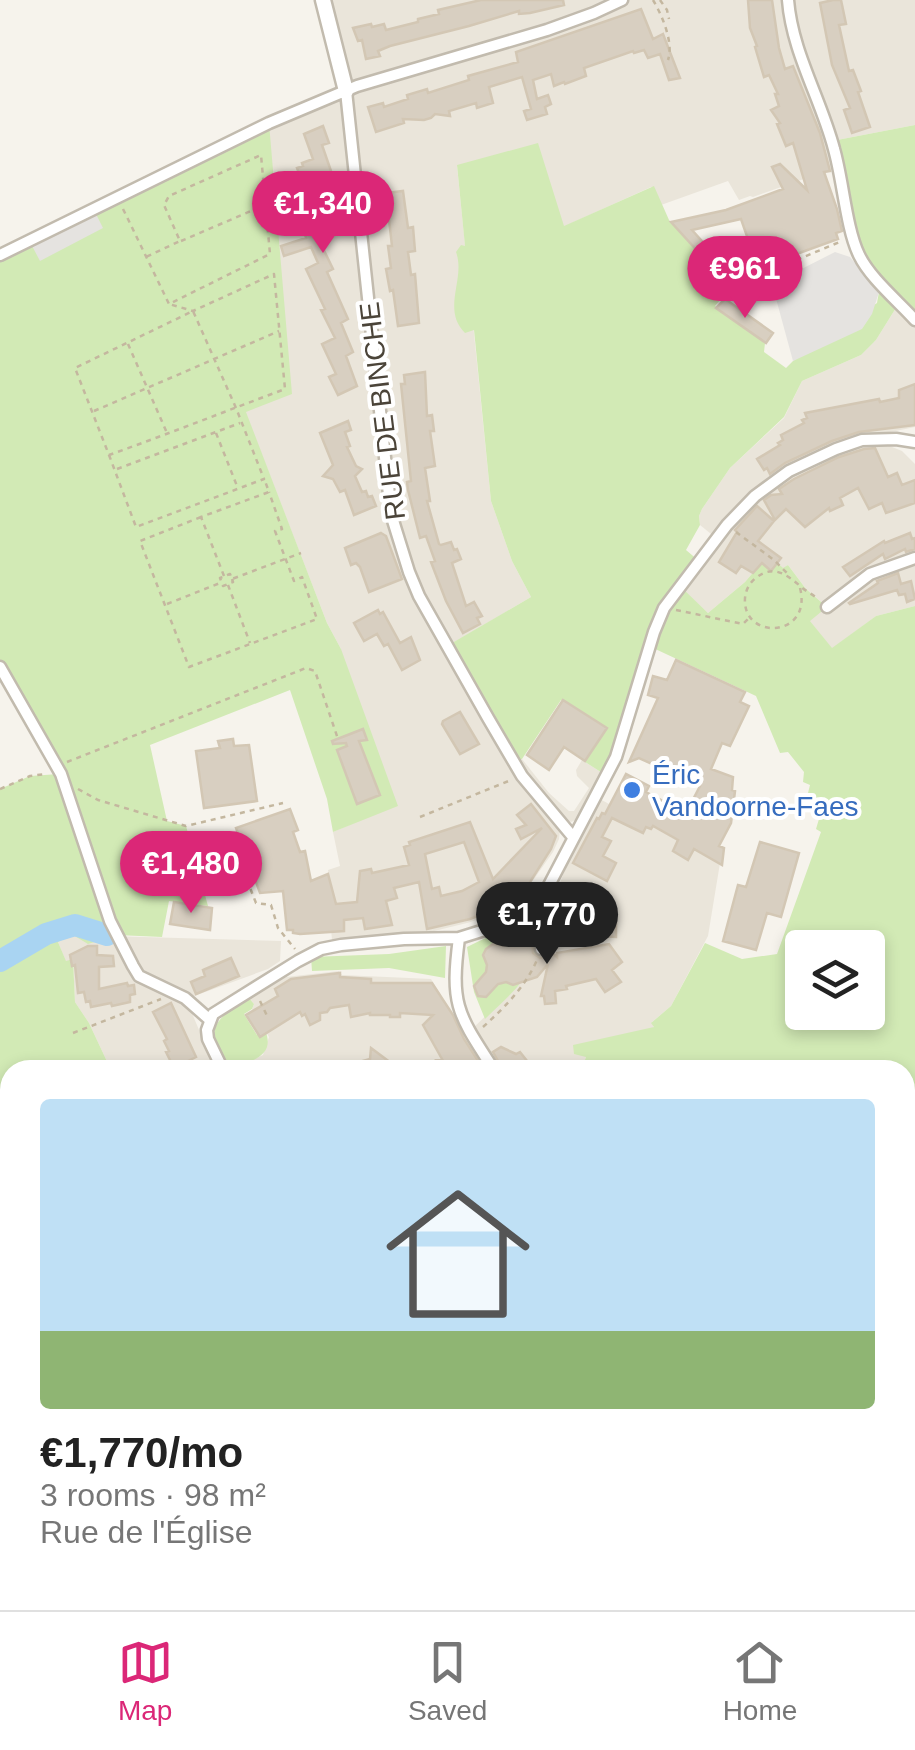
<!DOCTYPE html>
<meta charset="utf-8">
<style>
body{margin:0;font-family:Helvetica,sans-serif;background:#f2f2f2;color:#222;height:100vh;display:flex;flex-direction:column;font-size:38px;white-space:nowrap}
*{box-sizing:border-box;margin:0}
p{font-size:32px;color:#767676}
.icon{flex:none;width:55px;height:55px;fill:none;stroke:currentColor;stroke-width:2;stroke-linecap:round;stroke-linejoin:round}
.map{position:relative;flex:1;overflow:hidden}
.sheet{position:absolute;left:0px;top:1060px;width:915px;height:550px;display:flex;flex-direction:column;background:#fff;border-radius:30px 30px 0 0;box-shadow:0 5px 15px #0003}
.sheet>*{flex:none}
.buttons{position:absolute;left:785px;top:930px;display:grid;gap:20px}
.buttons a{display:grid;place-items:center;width:100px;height:100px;border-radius:10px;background:#fff;box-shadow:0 5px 15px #0003;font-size:50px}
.price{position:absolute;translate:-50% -85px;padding:0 22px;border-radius:35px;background:#db2777;color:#fff;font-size:32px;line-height:65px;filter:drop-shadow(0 2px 5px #0008)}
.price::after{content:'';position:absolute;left:50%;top:60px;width:30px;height:22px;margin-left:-15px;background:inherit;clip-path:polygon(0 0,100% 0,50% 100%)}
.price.on{background:#222;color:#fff}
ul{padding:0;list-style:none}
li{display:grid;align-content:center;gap:20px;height:530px;padding:0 40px}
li+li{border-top:2px solid #e0e0e0}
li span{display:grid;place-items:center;height:310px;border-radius:10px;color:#555}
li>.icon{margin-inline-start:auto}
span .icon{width:180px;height:180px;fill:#fffc;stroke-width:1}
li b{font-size:42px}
.menu{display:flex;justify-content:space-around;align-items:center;height:140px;border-top:2px solid #e0e0e0;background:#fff;font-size:28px;color:#767676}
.menu a{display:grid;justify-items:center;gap:5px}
.menu .on{color:#db2777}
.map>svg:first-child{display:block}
.residential{fill:#eae5da}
.green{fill:#d2eab5;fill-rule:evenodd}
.parking{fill:#e5e3e0}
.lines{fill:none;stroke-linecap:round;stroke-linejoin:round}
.river{stroke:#a9d4f2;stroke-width:22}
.building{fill:#d8cfc1;stroke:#d3c7b4;stroke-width:2.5;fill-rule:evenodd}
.minor-casing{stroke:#c2bbae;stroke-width:15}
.tertiary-casing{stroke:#c2bbae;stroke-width:19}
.path{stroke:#c4b79f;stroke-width:2.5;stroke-dasharray:5 5;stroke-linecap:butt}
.minor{stroke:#fff;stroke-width:10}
.tertiary{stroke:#fff;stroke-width:14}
.shop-dot{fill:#3f7fe0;stroke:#fff;stroke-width:4}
.labels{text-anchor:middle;stroke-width:8;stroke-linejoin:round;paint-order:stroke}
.street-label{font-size:28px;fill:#4b4439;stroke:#fff}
.shop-label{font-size:28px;fill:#366cbe;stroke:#fff;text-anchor:start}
</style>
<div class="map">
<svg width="915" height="1610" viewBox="0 0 915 1610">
<rect width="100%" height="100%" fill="#f6f3ec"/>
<path class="residential" d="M 323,0 L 915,0 L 915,125 L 832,141 L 838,167 L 753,197 L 750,196 L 739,200 L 728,181 L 661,205 L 654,187 L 651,187 L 563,227 L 457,166 L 491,501 L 512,561 L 531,597 L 448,646 L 514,763 L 522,759 L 549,793 L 569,811 L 574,811 L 589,788 L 577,776 L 576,770 L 582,760 L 607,776 L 596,797 L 720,863 L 708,936 L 671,1006 L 652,1022 L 654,1027 L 651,1029 L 586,1057 L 581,1070 L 111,1070 L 89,1023 L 75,1002 L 73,960 L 66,962 L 58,942 L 74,935 L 281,941 L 280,961 L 268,969 L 186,999 L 210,1056 L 233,1069 L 263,1055 L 269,1037 L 252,1009 L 254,1004 L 249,998 L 286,977 L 339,971 L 342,975 L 431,979 L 454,1017 L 459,1013 L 470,1031 L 527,976 L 537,950 L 553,948 L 556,941 L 552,939 L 551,908 L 568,861 L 590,817 L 582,812 L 576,820 L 571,822 L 561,817 L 556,823 L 560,830 L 559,839 L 553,852 L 529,886 L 508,910 L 467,923 L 430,932 L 430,938 L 341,945 L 332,940 L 328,895 L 332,894 L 328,870 L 340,866 L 333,832 L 354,823 L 341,649 L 327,623 L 245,411 L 269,123 L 346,91 Z
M 899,303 L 915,320 L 915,427 L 871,436 L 882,443 L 902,451 L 915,464 L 915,606 L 876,616 L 832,649 L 809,620 L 826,606 L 806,589 L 788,565 L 783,569 L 762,562 L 745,582 L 708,613 L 679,586 L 716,538 L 700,525 L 699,516 L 702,509 L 730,468 L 784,418 L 802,381 L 861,355 L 876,340 Z
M 905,1411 L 915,1411 L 915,1610 L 71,1610 L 83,1600 L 905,1600 Z"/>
<path class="green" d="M 269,123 L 292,394 L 246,412 L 327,623 L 341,649 L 398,806 L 333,832 L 327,799 L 290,690 L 150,745 L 167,821 L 186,826 L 208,906 L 169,901 L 162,937 L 117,935 L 88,944 L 73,935 L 58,942 L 66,961 L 73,959 L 75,1002 L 89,1023 L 111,1070 L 10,1070 L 10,1600 L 83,1600 L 71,1610 L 0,1610 L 0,789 L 30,776 L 59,774 L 0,667 L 0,255 Z
M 915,125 L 915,320 L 899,303 L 876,340 L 861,355 L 802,381 L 784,417 L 730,468 L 702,509 L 699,516 L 700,525 L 686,550 L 699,561 L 680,586 L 708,613 L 745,582 L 762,562 L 774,560 L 783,568 L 788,565 L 806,589 L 827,607 L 810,621 L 832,648 L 876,616 L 915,606 L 915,1411 L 905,1411 L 905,1070 L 581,1070 L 586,1057 L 574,1054 L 573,1045 L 654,1027 L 651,1023 L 671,1006 L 705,943 L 742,959 L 777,954 L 821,832 L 816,829 L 819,819 L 813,816 L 817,808 L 811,805 L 813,796 L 808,793 L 810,785 L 803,782 L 804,772 L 788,752 L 780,753 L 756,696 L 651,647 L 607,776 L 582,760 L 603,727 L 561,700 L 522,759 L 513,763 L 447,646 L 531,597 L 512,561 L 491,501 L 474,330 L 465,333 C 441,309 466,279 456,252 L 461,245 L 465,246 L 457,165 L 538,143 L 564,226 L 654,186 L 669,220 L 731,287 L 715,306 L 765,343 L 764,352 L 786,368 L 793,361 L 877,303 L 879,292 L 884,287 L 864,265 L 832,141 ZM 802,948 L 868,948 L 868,1012 L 802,1012 Z
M 518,922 L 538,938 C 536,976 510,994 485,1019 L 474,992 L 467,947 Z
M 446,946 L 445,978 L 389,968 L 312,971 L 311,957 L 389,954 Z
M 249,998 L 254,1004 L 252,1009 L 244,1014 L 257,1035 L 265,1030 C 276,1056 252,1060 233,1069 C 224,1064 223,1059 218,1050 C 204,1023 229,1011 249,998 Z
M 450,1600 L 452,1610 L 319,1610 L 316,1601 Z"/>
<path class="parking" d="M 94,210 L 103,228 L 40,261 L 30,242 Z
M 835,252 L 850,257 L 879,292 L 872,314 L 862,329 L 793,361 L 772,284 Z"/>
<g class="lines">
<path class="river" d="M 0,961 L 46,934 L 75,925 L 107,935"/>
</g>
<path class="building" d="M 481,0 L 563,0 L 564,5 L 530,13 L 519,14 L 519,11 L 469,26 L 390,46 L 378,51 L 380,56 L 366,59 L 362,40 L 358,41 L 353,28 L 371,24 L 372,27 L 384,24 L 386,30 L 418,22 L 418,19 L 439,14 L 438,10 Z
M 748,0 L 772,0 L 779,48 L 785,69 L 793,66 L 820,133 L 830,171 L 824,172 L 837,209 L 842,231 L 836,233 L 838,239 L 802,252 L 794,255 L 792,249 L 756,262 L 741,219 L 692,230 L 719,260 L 712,267 L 671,222 L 726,210 L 783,189 L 772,167 L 780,164 L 807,190 L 793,143 L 786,146 L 777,124 L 780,123 L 771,110 L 779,106 L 775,94 L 778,94 L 769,75 L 764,77 L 755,47 L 757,46 L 750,28 Z
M 833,0 L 841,0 L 846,24 L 839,25 L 849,71 L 853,70 L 861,91 L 858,92 L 870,127 L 852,133 L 844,110 L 850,108 L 832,65 L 820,3 Z
M 641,9 L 653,39 L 663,34 L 680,78 L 669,80 L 660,54 L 648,58 L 644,50 L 634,53 L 633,51 L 584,68 L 586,76 L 565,84 L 564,82 L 554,86 L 551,74 L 533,80 L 537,99 L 548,95 L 551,104 L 545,107 L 547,114 L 527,120 L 524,111 L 531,109 L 522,77 L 489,87 L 493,103 L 477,108 L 476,103 L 449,111 L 450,116 L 435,114 L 431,118 L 424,120 L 403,119 L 404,123 L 376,132 L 368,107 L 383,103 L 384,107 L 408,99 L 407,95 L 427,89 L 428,93 L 469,80 L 468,76 L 518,62 L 516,52 Z
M 323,126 L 329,143 L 322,145 L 331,171 L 325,173 L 334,196 L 328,198 L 338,226 L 316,234 L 333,269 L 327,272 L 348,319 L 341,323 L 353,352 L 346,356 L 357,386 L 338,395 L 329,377 L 336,374 L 322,344 L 335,338 L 321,310 L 325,309 L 306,269 L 318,263 L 311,247 L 284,256 L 281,246 L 306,238 L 301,222 L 310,219 L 302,196 L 302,192 L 306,191 L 297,168 L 303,166 L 302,163 L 313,159 L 304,134 Z
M 403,191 L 408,228 L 413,227 L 415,251 L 408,252 L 411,275 L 415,274 L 419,323 L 398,326 L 393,290 L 390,291 L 386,269 L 391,268 L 388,246 L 392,246 L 386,193 Z
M 725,299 L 773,333 L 766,343 L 716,308 Z
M 425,372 L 427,416 L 432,415 L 434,431 L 430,431 L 435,466 L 425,468 L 430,501 L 427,501 L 439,544 L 441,545 L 451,542 L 454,550 L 457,549 L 461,559 L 452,563 L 466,606 L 474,602 L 482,616 L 477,618 L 480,624 L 463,633 L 446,601 L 431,562 L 435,561 L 426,536 L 420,538 L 408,490 L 407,482 L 411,481 L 401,384 L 405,384 L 404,375 Z
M 915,384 L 915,425 L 859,432 L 832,441 L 785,463 L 770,474 L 767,468 L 764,470 L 757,459 L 780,445 L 778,443 L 783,440 L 781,435 L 804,423 L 802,420 L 807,418 L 805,413 L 879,399 L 880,402 L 899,398 L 899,390 Z
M 348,421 L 351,430 L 345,432 L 350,446 L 347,447 L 356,466 L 362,469 L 355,476 L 362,492 L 366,491 L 368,497 L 372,496 L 376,506 L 354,515 L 345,490 L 340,492 L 333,479 L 323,476 L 333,465 L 320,433 Z
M 875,448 L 888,477 L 897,473 L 902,485 L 915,480 L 915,503 L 886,513 L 882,503 L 869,509 L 858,488 L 840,498 L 843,505 L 830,511 L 829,508 L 805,527 L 786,509 L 775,520 L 764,500 L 771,495 L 782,494 L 779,489 L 794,479 L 839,457 L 864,449 Z
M 757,506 L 774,521 L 758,541 L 781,558 L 771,571 L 762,563 L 753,573 L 741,566 L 736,573 L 719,562 L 737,532 L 735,530 Z
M 381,533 L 386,536 L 402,579 L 369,592 L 360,567 L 356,563 L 351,565 L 345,548 Z
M 910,533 L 912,539 L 915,538 L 915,549 L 906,552 L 905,549 L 885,559 L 883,554 L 850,576 L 843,567 L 884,541 L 885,543 Z
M 898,573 L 901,584 L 911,581 L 915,599 L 907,602 L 905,594 L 899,595 L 897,590 L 850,604 L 849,603 L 878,583 L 877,581 Z
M 378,610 L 380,614 L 383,612 L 400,643 L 411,637 L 420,660 L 402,670 L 388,644 L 384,646 L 377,634 L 364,641 L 354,623 Z
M 676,660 L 745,692 L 740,702 L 749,706 L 730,746 L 722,743 L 711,769 L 733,777 L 732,790 L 735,791 L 731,823 L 719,846 L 724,848 L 722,865 L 694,849 L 688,860 L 673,851 L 678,840 L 653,826 L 651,829 L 646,827 L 643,833 L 612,818 L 602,837 L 611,841 L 603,856 L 616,863 L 607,881 L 573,863 L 597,818 L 599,819 L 602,813 L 605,814 L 626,774 L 649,786 L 646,792 L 686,813 L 700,786 L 639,758 L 629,762 L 658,698 L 648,695 L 653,676 L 667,680 Z
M 563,700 L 607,728 L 585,761 L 564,747 L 549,770 L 527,755 Z
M 460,712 L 479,744 L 460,754 L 442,724 L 443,721 Z
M 363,729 L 367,740 L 359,741 L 380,795 L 357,804 L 337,750 L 347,746 L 346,743 L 333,744 L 332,741 Z
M 233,739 L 234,746 L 249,745 L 257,801 L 204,808 L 196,751 L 220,748 L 218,741 Z
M 531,804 L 556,836 L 551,849 L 530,882 L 510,906 L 504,908 L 503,906 L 470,919 L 427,929 L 419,882 L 394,888 L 397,898 L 386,901 L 392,925 L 365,929 L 363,918 L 344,920 L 344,931 L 300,934 L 293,933 L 293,930 L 287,930 L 283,891 L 260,893 L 236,828 L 290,809 L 298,830 L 293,832 L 300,852 L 305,851 L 311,881 L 328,874 L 336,904 L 357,902 L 360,871 L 371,869 L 372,873 L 409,865 L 404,847 L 410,845 L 409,842 L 470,822 L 493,879 L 542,828 L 521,839 L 516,829 L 526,825 L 517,815 ZM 464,842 L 479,882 L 462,891 L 441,896 L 439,887 L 432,889 L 425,854 Z
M 760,842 L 799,853 L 781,917 L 767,913 L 756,950 L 723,941 L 738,885 L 746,887 Z
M 562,894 L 591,905 L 588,914 L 616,918 L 616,937 L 557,934 L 557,908 Z
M 174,902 L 212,908 L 210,930 L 170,924 Z
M 522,929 L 532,935 L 533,953 L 540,958 L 550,955 L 551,952 L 557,957 L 557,953 L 609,944 L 622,962 L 612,970 L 621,982 L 605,992 L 596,979 L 566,986 L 567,989 L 555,991 L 556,1003 L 545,1004 L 544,996 L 541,996 L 548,964 L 537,977 L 513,985 L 506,982 L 498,984 L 486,997 L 478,996 L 474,986 L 486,972 L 487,965 L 483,955 L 486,949 L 493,944 L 504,946 L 518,930 Z
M 88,946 L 97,946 L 97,955 L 113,956 L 114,966 L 99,967 L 99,989 L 127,983 L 128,986 L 134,985 L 135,994 L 130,995 L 130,1002 L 112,1006 L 111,1003 L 91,1007 L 90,1001 L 86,1002 L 84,992 L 78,993 L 75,965 L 72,966 L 70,955 Z
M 231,958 L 239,976 L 196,994 L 191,982 L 205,976 L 203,970 Z
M 340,973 L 340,977 L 371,979 L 371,983 L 432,983 L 453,1015 L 464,1039 L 484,1070 L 439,1070 L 436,1060 L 442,1059 L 423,1025 L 433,1015 L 400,1013 L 400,1017 L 390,1017 L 390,1015 L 370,1015 L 370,1013 L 351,1017 L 349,1005 L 330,1008 L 327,1012 L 320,1013 L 320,1020 L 310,1025 L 305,1014 L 302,1016 L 300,1012 L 260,1037 L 246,1015 L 278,996 L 275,989 L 291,979 Z
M 171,1003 L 196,1057 L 174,1068 L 166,1052 L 169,1051 L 164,1041 L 167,1039 L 153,1012 Z
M 501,1047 L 516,1054 L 520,1052 L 531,1066 L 525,1070 L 503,1070 L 493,1052 Z
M 371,1048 L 391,1063 L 385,1070 L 341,1070 L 341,1067 L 370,1059 Z
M 162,1600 L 211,1600 L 215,1610 L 142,1610 Z
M 463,1600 L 513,1600 L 514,1605 L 492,1610 L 438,1610 L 438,1606 Z"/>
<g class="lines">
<g class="minor-casing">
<path id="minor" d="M 788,0 C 792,52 821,99 834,149 C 843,180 846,228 859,255 C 870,278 898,301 915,320
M 346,91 L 391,514 L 409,572 L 419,596 L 488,718 L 522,776 L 573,837
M 0,255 L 269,123 L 357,86 L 547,30 L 594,13 L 622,0
M 827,607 L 870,574 L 915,558
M 0,667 L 61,774 L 110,921 L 133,966 L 139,976 L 185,998 L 210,1020
M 459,938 C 450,1006 458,1014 494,1070
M 541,949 L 540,918 L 545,892
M 223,1070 L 208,1039 L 207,1030 L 213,1014 L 298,961 L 321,949 L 341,945 L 404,939 L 459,938 L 491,928 L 521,915 L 546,891 L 616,757 L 654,632 L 664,608 L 727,525 L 755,496 L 789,471 L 836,449 L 862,440 L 896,439 L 915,442
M 522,1600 L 525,1610
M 679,1600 L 683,1610
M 71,1610 L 86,1600"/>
</g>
<g class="tertiary-casing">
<path id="tertiary" d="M 323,0 L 346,91
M 874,1610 L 898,1600"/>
</g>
<path class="path" d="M 653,0 C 662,15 674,43 668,60
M 660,0 L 667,10 L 669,19
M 123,209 L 127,217 L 169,304 L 270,254 L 261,155 L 169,196 L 164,205 L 180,241 L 146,257
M 181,241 L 265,205
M 749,294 L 770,271 L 842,241
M 128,344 L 167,433
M 94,411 L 279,331
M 216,433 L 237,486
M 109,455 L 136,527 L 264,479 L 236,408 L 193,311 L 75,368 L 109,455 C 168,434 226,411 285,389 L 274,274 L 193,311 L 169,304
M 117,469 L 240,423
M 201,517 L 140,541 L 189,667 L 317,619 L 302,577 L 294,581 L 275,531 L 282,529 L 269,492
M 736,532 L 774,560 L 788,574
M 224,576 L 201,517 L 269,492 L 265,481
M 232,579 L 233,582 L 223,586 L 220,578 L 230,574 L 232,579 L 301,553
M 228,585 L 250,643
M 800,588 C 813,638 742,641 745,598 C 746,589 750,582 757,577 C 773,565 786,574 799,585 C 804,590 812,594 818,599
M 167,604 L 220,583
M 676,610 L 743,624 L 749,618
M 67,762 L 306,668 L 315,671 L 338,739
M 0,789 L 30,776 L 46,774
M 78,789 L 98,800 L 186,826 L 283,803
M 420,817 L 511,780
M 236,852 L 204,854 L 198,835 L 230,837 L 256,903 L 271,905 L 278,928 L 295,949
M 260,1001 L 268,1018
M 483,1027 C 505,1007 525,987 537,960
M 73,1033 L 161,999"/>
<use href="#minor" class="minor"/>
<use href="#tertiary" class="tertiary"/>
</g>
<circle class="shop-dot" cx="632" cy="790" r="10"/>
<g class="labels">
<g class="street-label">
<text transform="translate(382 411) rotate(-97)" y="10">RUE DE BINCHE</text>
</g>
<g class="shop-label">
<text x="652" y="784">Éric<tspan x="652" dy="32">Vandoorne-Faes</tspan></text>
</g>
</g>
</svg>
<div class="buttons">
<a><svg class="icon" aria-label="layers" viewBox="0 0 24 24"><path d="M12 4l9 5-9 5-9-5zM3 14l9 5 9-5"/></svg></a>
</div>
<b class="price" style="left:323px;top:256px">€1,340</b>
<b class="price" style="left:745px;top:321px">€961</b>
<b class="price" style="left:191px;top:916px">€1,480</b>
<b class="price on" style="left:547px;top:967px">€1,770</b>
<section class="sheet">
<ul>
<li><span style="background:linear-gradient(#bfe0f5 75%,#8fb573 0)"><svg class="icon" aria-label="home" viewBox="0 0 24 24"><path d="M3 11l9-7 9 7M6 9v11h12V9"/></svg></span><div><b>€1,770/mo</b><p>3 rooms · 98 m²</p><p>Rue de l'Église</p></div></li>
</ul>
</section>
</div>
<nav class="menu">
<a class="on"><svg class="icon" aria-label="map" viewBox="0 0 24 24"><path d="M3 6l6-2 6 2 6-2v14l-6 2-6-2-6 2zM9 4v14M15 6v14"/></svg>Map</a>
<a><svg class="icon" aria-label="saved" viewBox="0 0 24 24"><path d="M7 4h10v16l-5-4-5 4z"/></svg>Saved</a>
<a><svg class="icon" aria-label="home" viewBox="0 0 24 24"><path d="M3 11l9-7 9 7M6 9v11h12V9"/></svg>Home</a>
</nav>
